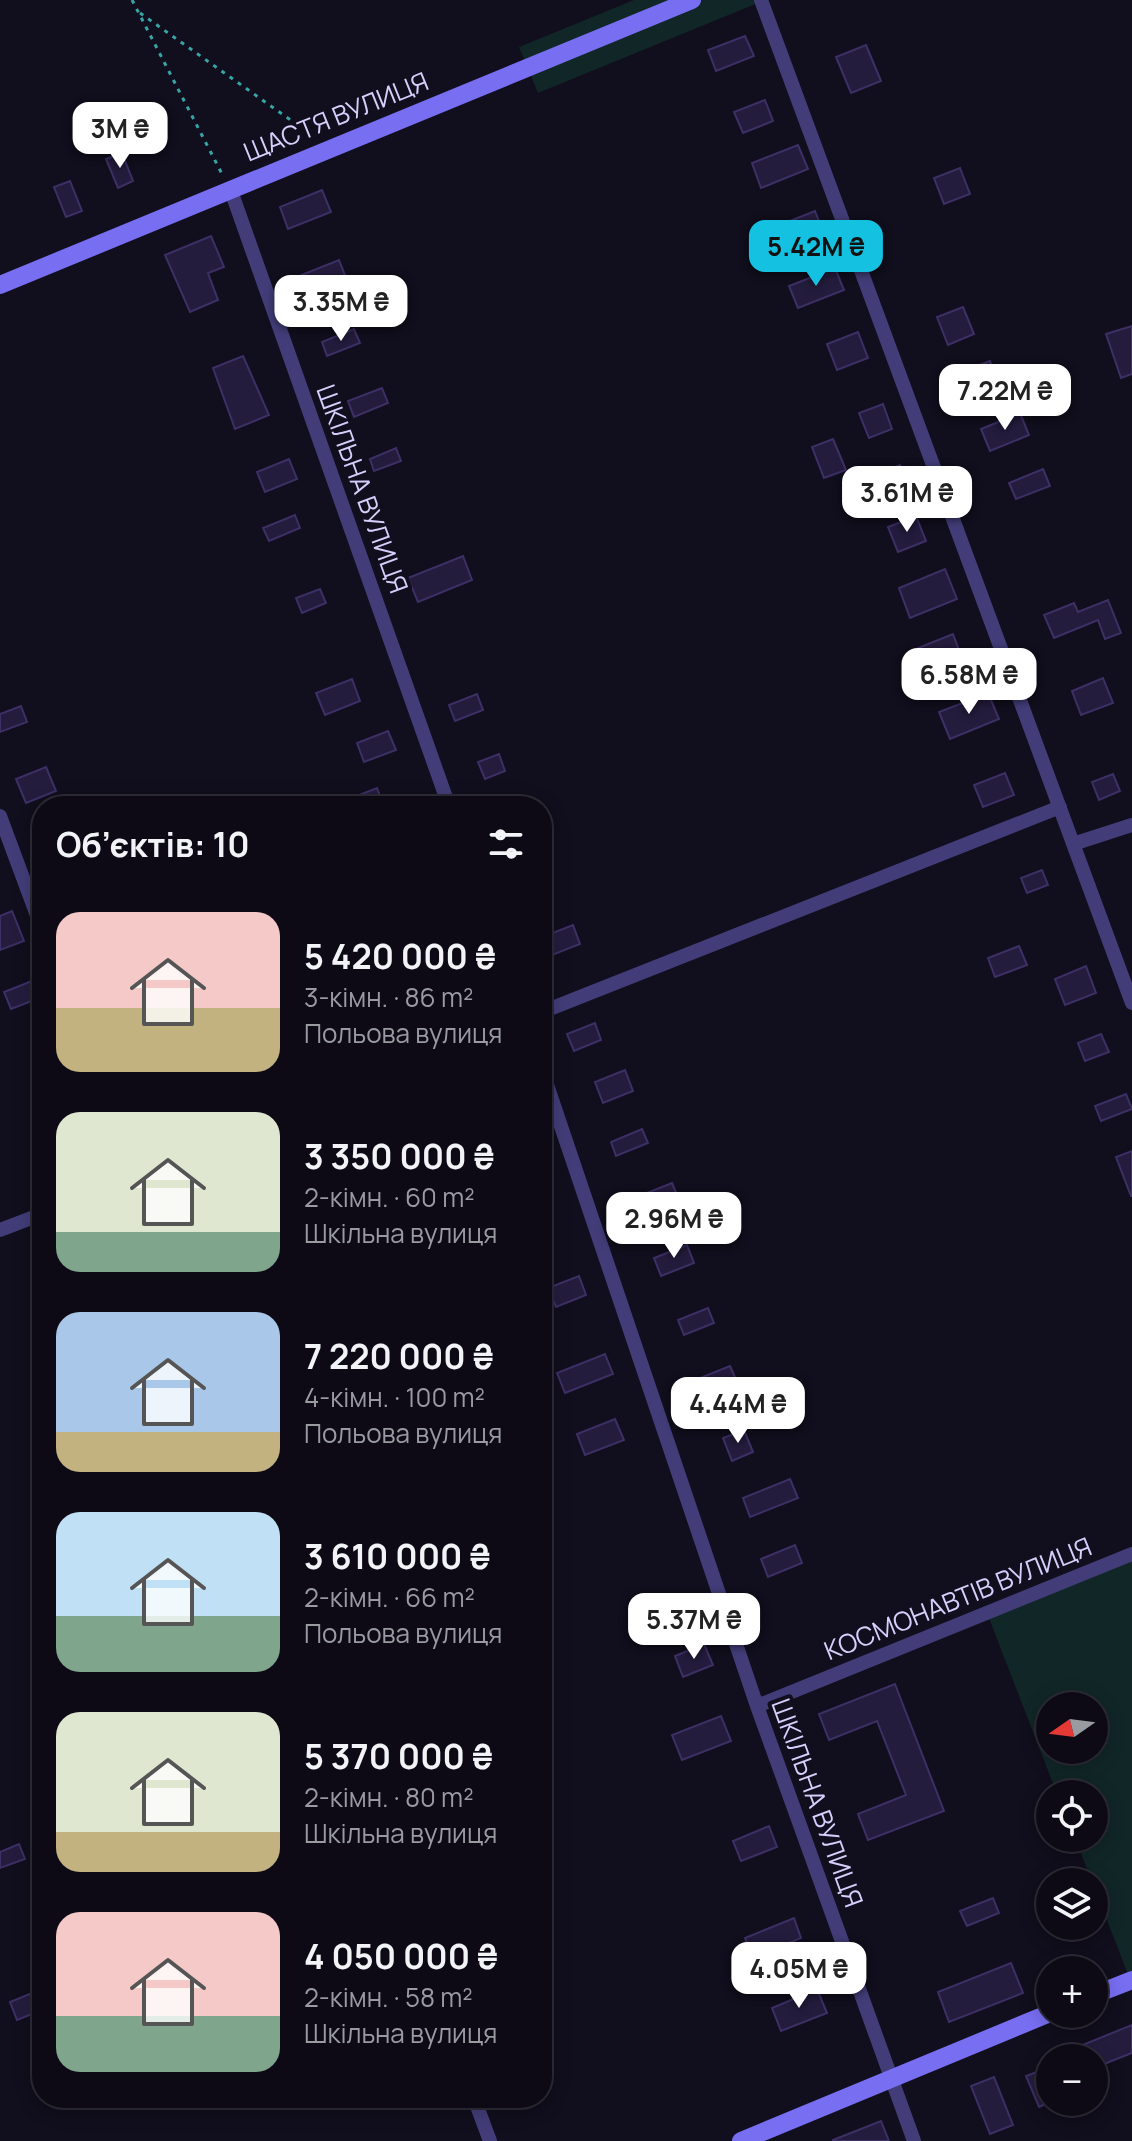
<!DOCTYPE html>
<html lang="uk">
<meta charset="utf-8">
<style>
body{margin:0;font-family:Manrope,sans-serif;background:#16131f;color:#f1f3f6;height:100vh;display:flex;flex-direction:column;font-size:30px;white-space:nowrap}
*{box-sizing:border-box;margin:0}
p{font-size:26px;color:#9a9aa1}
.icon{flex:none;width:44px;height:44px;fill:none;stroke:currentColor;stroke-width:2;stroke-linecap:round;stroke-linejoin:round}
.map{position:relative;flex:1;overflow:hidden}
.panel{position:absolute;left:32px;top:796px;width:520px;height:1312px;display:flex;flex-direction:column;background:#0d0a16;border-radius:32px;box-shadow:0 4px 20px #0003,0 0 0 2px #2d2b35}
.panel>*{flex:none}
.needle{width:52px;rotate:256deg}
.fabs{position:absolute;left:1036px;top:1692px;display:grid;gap:16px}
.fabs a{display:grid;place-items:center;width:72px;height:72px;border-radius:50%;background:#0d0a16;box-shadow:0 4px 20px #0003,0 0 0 2px #2d2b35;font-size:40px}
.price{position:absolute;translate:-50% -68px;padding:0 18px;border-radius:16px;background:#fff;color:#222;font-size:26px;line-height:52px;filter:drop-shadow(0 2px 4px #0008)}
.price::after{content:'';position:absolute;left:50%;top:48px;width:24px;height:18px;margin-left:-12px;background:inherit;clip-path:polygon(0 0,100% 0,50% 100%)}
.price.active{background:#14c1e1;color:#111}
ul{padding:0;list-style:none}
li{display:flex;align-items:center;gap:24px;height:200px;padding:0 24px}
li span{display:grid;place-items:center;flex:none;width:224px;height:160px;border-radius:24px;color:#555}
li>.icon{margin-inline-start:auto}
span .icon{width:96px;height:96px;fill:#fffc;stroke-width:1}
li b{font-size:34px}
h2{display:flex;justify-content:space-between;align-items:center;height:96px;padding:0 24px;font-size:34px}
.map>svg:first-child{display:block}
.green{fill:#112627;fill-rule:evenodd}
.building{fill:#241c3d;stroke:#3d3066;stroke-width:2}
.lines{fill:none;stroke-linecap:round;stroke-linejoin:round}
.path{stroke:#38a5a5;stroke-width:3;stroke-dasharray:4 6;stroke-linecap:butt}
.street{stroke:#423d78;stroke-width:14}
.secondary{stroke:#786ef2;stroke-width:18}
.labels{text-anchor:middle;stroke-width:8;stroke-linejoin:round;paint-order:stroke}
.street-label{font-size:26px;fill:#d6cefb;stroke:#110e1d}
</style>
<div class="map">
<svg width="1132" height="2141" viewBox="0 0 1132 2141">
<rect width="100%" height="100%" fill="#110e1d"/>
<path class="green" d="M 634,0 L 765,0 L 538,93 L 519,47 Z
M 1132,1554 L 1132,1981 L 1131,1982 L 1075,1838 L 1094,1838 L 1094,1794 L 1057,1794 L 987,1613 ZM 1050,1706 L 1094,1706 L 1094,1750 L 1050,1750 Z"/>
<path class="building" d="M 745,36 L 754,56 L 716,71 L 708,50 Z
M 866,45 L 881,81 L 851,93 L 836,57 Z
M 765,100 L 773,121 L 743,133 L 734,112 Z
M 798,145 L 808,169 L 761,188 L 752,163 Z
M 122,153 L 133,181 L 118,188 L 106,159 Z
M 960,168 L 970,194 L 944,204 L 934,178 Z
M 70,181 L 82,211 L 66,217 L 54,187 Z
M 322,190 L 331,212 L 288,229 L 280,207 Z
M 815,211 L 824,234 L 776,253 L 767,230 Z
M 211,236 L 224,267 L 208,273 L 218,300 L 190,312 L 165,255 Z
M 339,260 L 348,283 L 308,299 L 299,276 Z
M 835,268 L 844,290 L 798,308 L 789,286 Z
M 963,307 L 974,334 L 948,345 L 937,317 Z
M 1132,326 L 1132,374 L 1121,378 L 1106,334 Z
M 354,329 L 360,343 L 327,356 L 322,342 Z
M 858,332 L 868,358 L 837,370 L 827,344 Z
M 243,356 L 269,415 L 235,429 L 213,368 Z
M 990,361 L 998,382 L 964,395 L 956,374 Z
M 382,388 L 388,403 L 354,417 L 348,401 Z
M 883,404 L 892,429 L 869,438 L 859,413 Z
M 1020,413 L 1029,435 L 990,451 L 981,429 Z
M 833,439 L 846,470 L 824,478 L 812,447 Z
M 396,448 L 401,461 L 374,471 L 370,459 Z
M 289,459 L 297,479 L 265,492 L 257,472 Z
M 900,465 L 906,480 L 876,492 L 870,477 Z
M 1043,469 L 1050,486 L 1016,499 L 1009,483 Z
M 295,515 L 300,528 L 269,541 L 263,528 Z
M 916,516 L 926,541 L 898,552 L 888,527 Z
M 463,556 L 472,580 L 418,602 L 408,578 Z
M 945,569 L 957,599 L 910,618 L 899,588 Z
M 320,589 L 326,603 L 302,613 L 296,598 Z
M 1108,600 L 1121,633 L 1105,639 L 1098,620 L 1054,638 L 1044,615 L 1074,603 L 1078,612 Z
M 953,634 L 960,653 L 926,666 L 918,648 Z
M 1103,678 L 1113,703 L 1081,715 L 1072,691 Z
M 352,679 L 360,701 L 325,715 L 316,693 Z
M 988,693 L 999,719 L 950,739 L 939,712 Z
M 477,694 L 483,710 L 455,721 L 449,705 Z
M 21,706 L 27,722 L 0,732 L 0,714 Z
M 388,731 L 396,750 L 364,762 L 357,743 Z
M 499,754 L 505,771 L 485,779 L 478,762 Z
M 46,767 L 56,791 L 26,803 L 16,779 Z
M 1005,773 L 1014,795 L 983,807 L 974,785 Z
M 1113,774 L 1120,791 L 1099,800 L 1092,782 Z
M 377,788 L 384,806 L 334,806 L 334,805 Z
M 1042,870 L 1048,885 L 1027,893 L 1021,878 Z
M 12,911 L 24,941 L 0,950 L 0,916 Z
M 573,925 L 580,944 L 547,957 L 542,937 Z
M 1019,946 L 1027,965 L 995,977 L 988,958 Z
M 1086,966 L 1096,993 L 1065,1005 L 1055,979 Z
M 42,977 L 42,997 L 11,1009 L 4,992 Z
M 595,1023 L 601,1040 L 574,1051 L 567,1034 Z
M 1101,1034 L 1109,1052 L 1085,1061 L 1078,1043 Z
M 625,1070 L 633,1091 L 603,1103 L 595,1082 Z
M 1126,1094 L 1132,1109 L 1101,1121 L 1095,1106 Z
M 642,1129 L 648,1143 L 616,1156 L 611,1142 Z
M 1132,1151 L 1132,1196 L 1131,1196 L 1116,1157 Z
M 672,1183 L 680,1202 L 642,1217 L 634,1198 Z
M 687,1245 L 694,1263 L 661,1276 L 654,1258 Z
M 579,1276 L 586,1295 L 556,1307 L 548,1288 Z
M 708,1308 L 714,1323 L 684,1335 L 678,1320 Z
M 605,1354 L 613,1374 L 565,1393 L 557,1373 Z
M 730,1366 L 738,1384 L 702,1398 L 695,1380 Z
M 615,1419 L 624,1440 L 585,1455 L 577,1434 Z
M 744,1430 L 753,1452 L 732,1461 L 723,1438 Z
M 790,1479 L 798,1498 L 750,1517 L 743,1498 Z
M 795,1545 L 802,1563 L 768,1577 L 761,1559 Z
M 681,1598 L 689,1619 L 656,1633 L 648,1612 Z
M 704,1644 L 713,1665 L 683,1677 L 675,1656 Z
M 895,1684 L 944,1811 L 868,1840 L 858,1814 L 906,1795 L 877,1721 L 829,1740 L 819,1714 Z
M 721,1716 L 731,1741 L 682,1760 L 672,1735 Z
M 769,1826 L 777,1847 L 741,1861 L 733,1841 Z
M 19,1844 L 25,1859 L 0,1868 L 0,1852 Z
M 993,1898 L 999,1913 L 967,1926 L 960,1911 Z
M 794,1918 L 801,1938 L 753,1958 L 745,1938 Z
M 1011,1963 L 1023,1993 L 949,2022 L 938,1992 Z
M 42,1989 L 42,2010 L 17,2020 L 10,2002 Z
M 817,1989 L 827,2013 L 781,2031 L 772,2008 Z
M 1132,2025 L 1132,2053 L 1094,2068 L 1094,2058 L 1085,2058 L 1080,2046 Z
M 1050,2067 L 1050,2102 L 1039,2107 L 1026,2076 Z
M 994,2077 L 1013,2125 L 990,2134 L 971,2086 Z
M 881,2121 L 889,2141 L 833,2141 L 833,2140 Z"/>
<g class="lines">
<path class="path" d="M 132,0 L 222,174
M 140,13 L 313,136"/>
<path class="street" d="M 761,0 L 1132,1003
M 230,188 L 449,806
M 0,816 L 42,929
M 1073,844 L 1132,825
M 542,1012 L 1060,807
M 542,1070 L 757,1706 L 914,2141
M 0,1230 L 42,1214
M 757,1706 L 1132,1554
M 474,2098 L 490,2141"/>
<path class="secondary" d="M 0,285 L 692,0
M 1094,1995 L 1132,1980
M 741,2141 L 1050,2013"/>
</g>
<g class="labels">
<g class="street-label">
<text transform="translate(336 117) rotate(-22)" y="9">ЩАСТЯ ВУЛИЦЯ</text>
<text transform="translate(362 489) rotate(70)" y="9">ШКІЛЬНА ВУЛИЦЯ</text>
<text transform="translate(958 1599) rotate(-22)" y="9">КОСМОНАВТІВ ВУЛИЦЯ</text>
<text transform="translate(817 1803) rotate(70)" y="9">ШКІЛЬНА ВУЛИЦЯ</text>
</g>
</g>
</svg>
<div class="fabs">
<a><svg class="needle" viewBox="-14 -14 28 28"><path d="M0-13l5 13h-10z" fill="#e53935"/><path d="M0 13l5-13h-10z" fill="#9a9aa1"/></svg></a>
<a><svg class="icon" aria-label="locate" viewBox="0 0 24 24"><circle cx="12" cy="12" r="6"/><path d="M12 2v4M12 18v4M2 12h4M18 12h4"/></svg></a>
<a><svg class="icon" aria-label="layers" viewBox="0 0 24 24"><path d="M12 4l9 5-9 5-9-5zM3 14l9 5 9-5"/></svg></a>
<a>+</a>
<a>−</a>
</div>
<b class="price" style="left:120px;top:170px">3M ₴</b>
<b class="price active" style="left:816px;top:288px">5.42M ₴</b>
<b class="price" style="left:341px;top:343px">3.35M ₴</b>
<b class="price" style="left:1005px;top:432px">7.22M ₴</b>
<b class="price" style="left:907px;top:534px">3.61M ₴</b>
<b class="price" style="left:969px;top:716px">6.58M ₴</b>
<b class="price" style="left:674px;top:1260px">2.96M ₴</b>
<b class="price" style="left:738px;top:1445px">4.44M ₴</b>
<b class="price" style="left:694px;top:1661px">5.37M ₴</b>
<b class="price" style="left:799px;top:2010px">4.05M ₴</b>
<section class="panel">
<h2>Об’єктів: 10<svg class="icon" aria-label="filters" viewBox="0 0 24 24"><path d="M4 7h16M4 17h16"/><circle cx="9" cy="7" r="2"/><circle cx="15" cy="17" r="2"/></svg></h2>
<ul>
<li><span style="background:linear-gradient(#f6c9c9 60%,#c2b280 0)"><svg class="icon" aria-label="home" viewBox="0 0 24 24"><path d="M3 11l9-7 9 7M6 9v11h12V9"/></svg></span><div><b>5 420 000 ₴</b><p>3-кімн. · 86 m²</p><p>Польова вулиця</p></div></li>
<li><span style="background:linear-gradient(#dfe7d0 75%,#7fa58c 0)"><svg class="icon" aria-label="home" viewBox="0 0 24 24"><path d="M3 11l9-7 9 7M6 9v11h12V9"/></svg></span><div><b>3 350 000 ₴</b><p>2-кімн. · 60 m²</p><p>Шкільна вулиця</p></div></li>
<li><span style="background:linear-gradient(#a9c7e8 75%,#c2b280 0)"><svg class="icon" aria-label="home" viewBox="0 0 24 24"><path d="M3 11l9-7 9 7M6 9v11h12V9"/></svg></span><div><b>7 220 000 ₴</b><p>4-кімн. · 100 m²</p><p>Польова вулиця</p></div></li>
<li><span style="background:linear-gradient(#bfe0f5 65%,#7fa58c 0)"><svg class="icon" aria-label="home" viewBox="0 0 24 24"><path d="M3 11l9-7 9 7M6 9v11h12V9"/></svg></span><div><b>3 610 000 ₴</b><p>2-кімн. · 66 m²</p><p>Польова вулиця</p></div></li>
<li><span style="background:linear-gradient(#dfe7d0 75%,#c2b280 0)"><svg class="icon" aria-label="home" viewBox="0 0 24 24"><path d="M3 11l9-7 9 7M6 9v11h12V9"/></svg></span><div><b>5 370 000 ₴</b><p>2-кімн. · 80 m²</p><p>Шкільна вулиця</p></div></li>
<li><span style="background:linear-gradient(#f6c9c9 65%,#7fa58c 0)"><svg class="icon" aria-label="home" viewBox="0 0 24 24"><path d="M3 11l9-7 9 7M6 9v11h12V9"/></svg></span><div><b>4 050 000 ₴</b><p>2-кімн. · 58 m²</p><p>Шкільна вулиця</p></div></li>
</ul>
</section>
</div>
